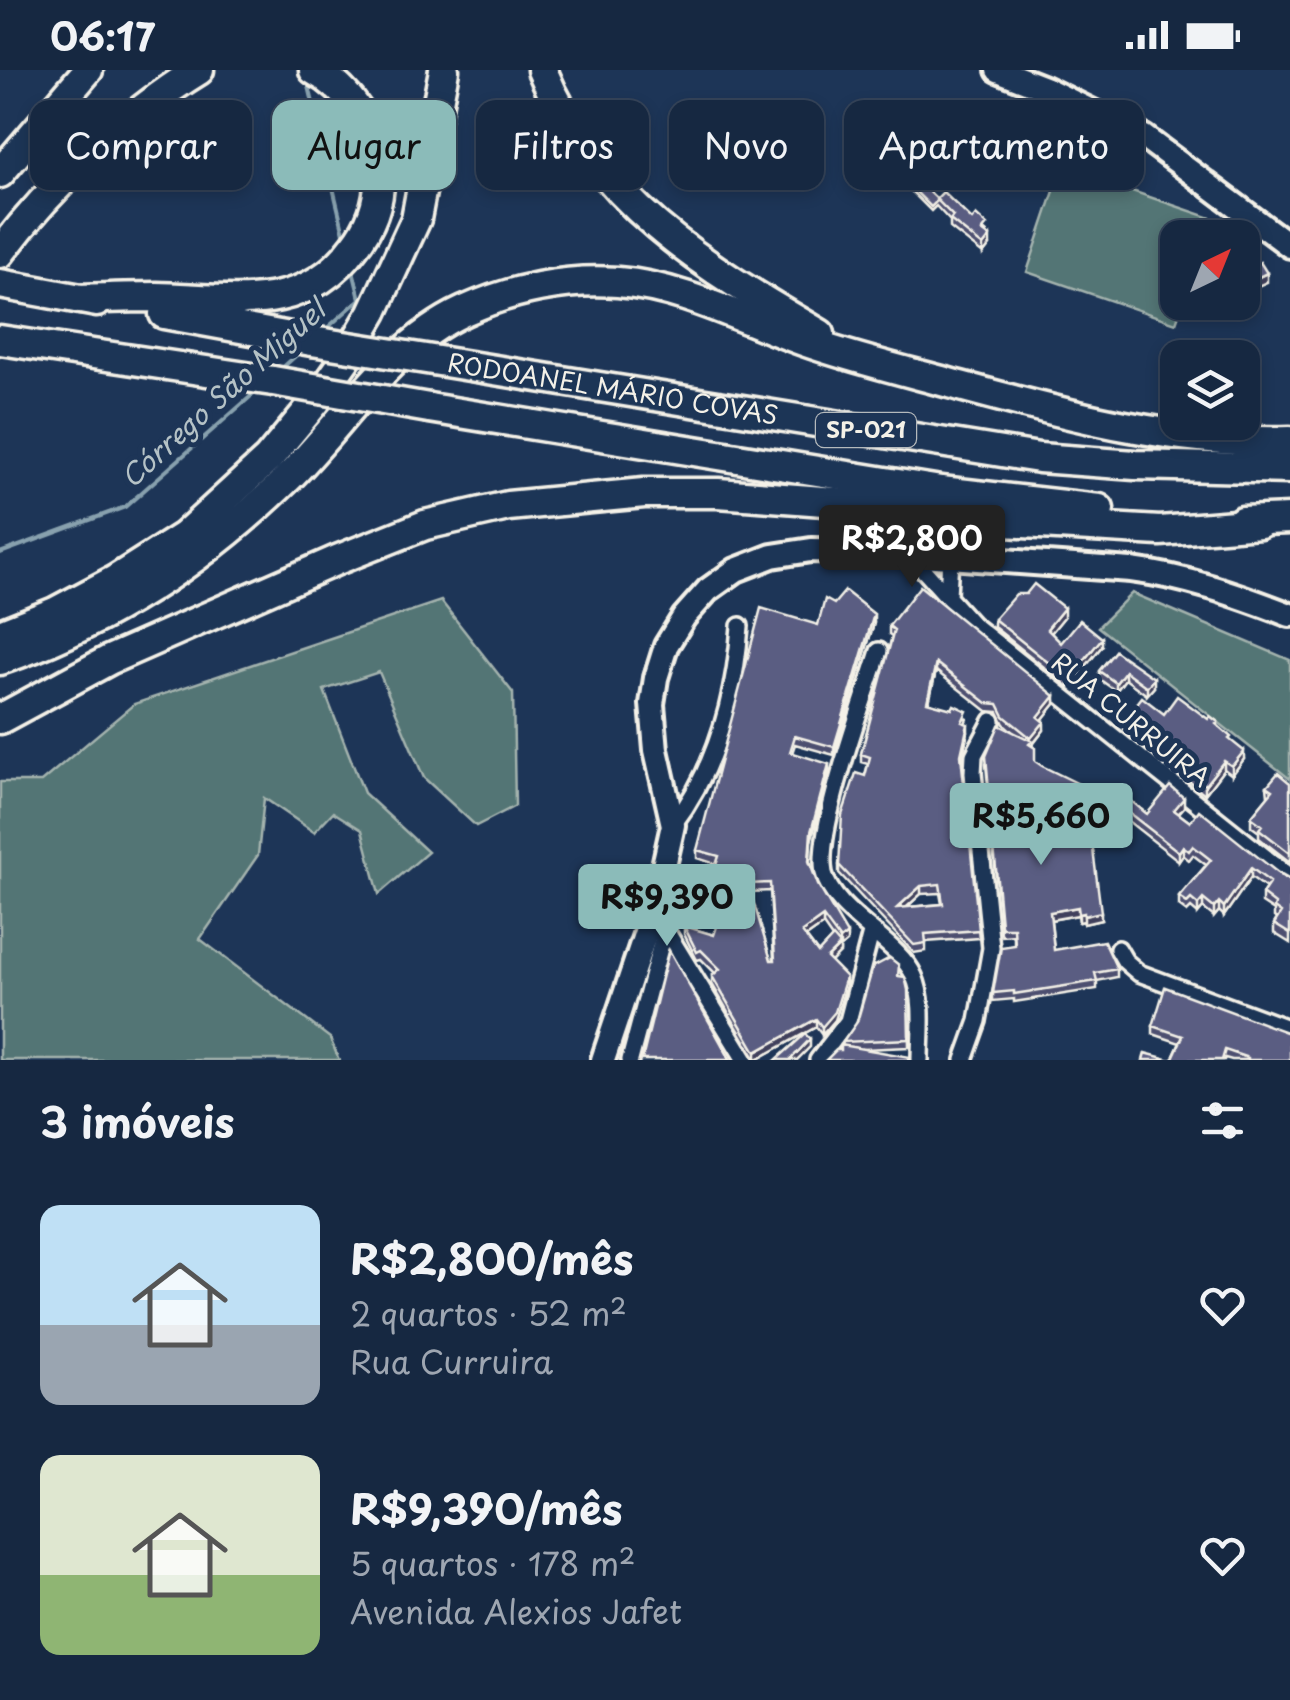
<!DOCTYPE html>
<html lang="pt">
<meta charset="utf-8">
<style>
body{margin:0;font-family:"Playpen Sans",sans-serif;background:#23344c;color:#f1f3f6;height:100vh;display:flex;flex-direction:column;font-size:38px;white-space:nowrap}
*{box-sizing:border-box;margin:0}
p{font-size:32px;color:#9ea6b1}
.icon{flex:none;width:55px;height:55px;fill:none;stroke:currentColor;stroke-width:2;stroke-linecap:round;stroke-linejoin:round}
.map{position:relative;height:990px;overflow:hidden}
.drawer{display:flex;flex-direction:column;background:#162841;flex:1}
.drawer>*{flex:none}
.top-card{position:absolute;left:30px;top:30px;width:1230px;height:90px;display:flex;gap:20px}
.needle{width:65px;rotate:43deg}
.buttons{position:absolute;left:1160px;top:150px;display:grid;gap:20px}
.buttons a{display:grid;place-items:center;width:100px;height:100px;border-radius:20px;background:#162841;box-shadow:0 5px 15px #0003,0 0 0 2px #35445a;font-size:50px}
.price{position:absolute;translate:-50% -85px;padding:0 22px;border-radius:10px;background:#8bbbb9;color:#111;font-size:32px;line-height:65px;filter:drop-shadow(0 2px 5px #0008)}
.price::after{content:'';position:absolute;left:50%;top:60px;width:30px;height:22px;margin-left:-15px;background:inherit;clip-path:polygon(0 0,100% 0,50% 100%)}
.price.current{background:#222;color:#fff}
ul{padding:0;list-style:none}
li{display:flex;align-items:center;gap:30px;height:250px;padding:0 40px}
li span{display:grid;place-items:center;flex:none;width:280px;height:200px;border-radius:20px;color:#555}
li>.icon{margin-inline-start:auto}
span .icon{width:120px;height:120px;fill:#fffc;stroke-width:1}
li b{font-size:42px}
h2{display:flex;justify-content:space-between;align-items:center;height:120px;padding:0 40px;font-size:42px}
.chip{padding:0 35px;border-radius:20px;background:#162841;box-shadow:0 5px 15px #0003,0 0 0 2px #35445a;font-size:35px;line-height:90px}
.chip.current{background:#8bbbb9;color:#111}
.status{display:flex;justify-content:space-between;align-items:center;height:70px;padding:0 50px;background:#162841;direction:ltr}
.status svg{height:28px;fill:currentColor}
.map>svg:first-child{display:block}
.green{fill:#537575;stroke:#a4b3ae;stroke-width:2.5}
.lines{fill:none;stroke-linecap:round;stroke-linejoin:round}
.stream{stroke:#88a1ae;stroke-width:4}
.street-casing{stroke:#f4f1e8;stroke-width:22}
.secondary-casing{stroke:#f4f1e8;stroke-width:30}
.highway-casing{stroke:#f4f1e8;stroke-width:35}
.street{stroke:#1d3557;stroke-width:15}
.secondary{stroke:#1d3557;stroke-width:22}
.highway{stroke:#1d3557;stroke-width:28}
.highway-bridge-casing{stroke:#f4f1e8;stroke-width:35;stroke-linecap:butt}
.highway-bridge{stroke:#1d3557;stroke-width:28}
.wall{fill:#4d5070;stroke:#f4f1e8;stroke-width:2.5;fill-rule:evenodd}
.shaded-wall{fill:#3f415b;stroke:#f4f1e8;stroke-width:2.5}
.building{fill:#5a5d82;stroke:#f4f1e8;stroke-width:2.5;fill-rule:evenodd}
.labels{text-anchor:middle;stroke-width:10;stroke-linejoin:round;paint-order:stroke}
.shield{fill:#1d3557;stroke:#b4b9bc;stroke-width:2.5}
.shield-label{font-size:22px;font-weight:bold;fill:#f4f1e8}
.street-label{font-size:25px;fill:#f4f1e8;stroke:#1d3557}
.water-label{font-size:28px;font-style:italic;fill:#b5c2c6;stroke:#1d3557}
</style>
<div class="status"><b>06:17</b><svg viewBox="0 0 49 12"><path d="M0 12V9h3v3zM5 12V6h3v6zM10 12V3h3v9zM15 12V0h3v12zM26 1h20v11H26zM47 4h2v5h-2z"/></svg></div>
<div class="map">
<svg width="1290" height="990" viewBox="0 0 1290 990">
<rect width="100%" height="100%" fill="#1d3557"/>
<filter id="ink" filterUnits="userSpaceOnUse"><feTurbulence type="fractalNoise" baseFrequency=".01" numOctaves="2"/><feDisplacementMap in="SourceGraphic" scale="20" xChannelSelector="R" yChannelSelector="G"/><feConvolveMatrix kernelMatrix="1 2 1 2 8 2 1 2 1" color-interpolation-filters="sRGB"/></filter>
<g filter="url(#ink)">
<path class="green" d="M 1062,97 L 1211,148 L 1204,167 L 1178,168 L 1178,232 L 1183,233 L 1176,253 L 1027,202 Z
M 1132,523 L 1290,590 L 1290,709 L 1098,557 Z
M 441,531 L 513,623 L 515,736 L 476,756 L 424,708 L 379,602 L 324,620 L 364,723 L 428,782 L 379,824 L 362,760 L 333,742 L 314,762 L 264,728 L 258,785 L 200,869 L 330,968 L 339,990 L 0,990 L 0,712 L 41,712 L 134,634 Z"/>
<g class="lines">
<path class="stream" d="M 308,12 L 345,168
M 325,260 L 360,229 L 352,196
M 280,300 L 302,280
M 0,483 L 125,437 L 258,320"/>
<g class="street-casing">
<path id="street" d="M 909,484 L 972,554 L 1290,807
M 948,526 L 950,486
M 879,581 C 865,628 815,761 824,803 C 833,843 899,871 914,906 C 925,931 920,964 920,990
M 673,755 C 716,698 735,627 740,556
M 665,859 L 745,990
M 1118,879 L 1125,891 L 1139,903 L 1290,959
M 630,990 L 665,859 L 656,832
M 818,990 L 848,951 L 871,863
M 964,990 L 978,951 L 991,878 L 973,703 L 974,685 L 992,651"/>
</g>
<g class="secondary-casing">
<path id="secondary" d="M 998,0 L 1044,18 L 1144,67 L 1290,176
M 603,990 L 656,832 L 673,755 L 656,680 L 652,634 L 656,608 L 666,576 L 684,547 L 708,520 L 736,500 L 772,486 L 811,480 L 866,481 L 1131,500 C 1187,507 1238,525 1290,545"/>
</g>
<g class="highway-casing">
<g id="highway">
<path d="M 542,0 C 597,133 702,195 820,264"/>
<path d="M 0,103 L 88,0"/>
<path d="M 0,183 C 51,115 127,44 199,0"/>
<path d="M 0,214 L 97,232"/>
<path d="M 80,229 C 105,228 131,227 157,227 C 231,229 304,246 354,177 C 372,155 381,128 379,99 C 375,57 349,19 314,0"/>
<path d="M 164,244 L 312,271"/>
<path d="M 0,270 L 273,311"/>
<path id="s1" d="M 445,292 L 1039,388 L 1135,395 L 1290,399"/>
<path d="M 429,338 L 941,421 L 1099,439"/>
<path d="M 1242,451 L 1290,449"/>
<path d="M 0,564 L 55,542 L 115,510 L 184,466 L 268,389 L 316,331 L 345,290 L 373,242 L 416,149 L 444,0"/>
<path d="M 0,590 C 109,553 202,491 285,411 C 343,355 388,276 464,241 C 512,219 567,208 618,212 C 685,217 749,253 812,274 C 862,291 913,303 964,317 C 1071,346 1178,374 1290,371"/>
<path d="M 0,649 L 109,590 L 337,490 L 425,455 L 508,436 L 644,423 L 718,423 L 863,434 L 1004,452 L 1160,461 L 1260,453"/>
</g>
</g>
<use href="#street" class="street"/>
<use href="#secondary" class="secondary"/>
<use href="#highway" class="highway"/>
<g class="highway-bridge-casing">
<path id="highway-bridge" d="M 312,271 L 445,292
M 273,311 L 429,338"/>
</g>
<use href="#highway-bridge" class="highway-bridge"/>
</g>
<path class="wall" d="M 907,113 L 937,128 L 972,150 L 987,163 L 986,164 L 990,175 L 983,184 L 950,158 L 950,151 L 936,136 L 931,141 L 907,117 Z
M 1064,547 L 1051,563 L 1061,573 L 1102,576 L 1069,617 L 994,557 L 994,549 Z
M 874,553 L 834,685 L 795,674 L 792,683 L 829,703 L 811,771 L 810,792 L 818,815 L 847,872 L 840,878 L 840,883 L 831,892 L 846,915 L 835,950 L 822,965 L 816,957 L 756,990 L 712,914 L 712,906 L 715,903 L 701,889 L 697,890 L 684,864 L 684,856 L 714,865 L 718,853 L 683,841 L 683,833 L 710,814 L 716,794 L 697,788 L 697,780 L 818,555 ZM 770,821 L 774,890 L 771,890 L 750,822 ZM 823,855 L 832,868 L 818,883 L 806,867 Z
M 889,556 L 1055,634 L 1042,650 L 1044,660 L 1032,676 L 1035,691 L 1101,850 L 1084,854 L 1084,851 L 1079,852 L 1078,845 L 1051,850 L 1054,880 L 1117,899 L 1117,907 L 1097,911 L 1097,919 L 1014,932 L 1014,929 L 993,931 L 993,923 L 1014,875 L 1014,865 L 1002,866 L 1001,863 L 986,694 L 1013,662 L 1004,654 L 998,642 L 987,641 L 936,601 L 929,633 L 967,649 L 965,653 L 968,662 L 961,690 L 979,868 L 926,872 L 926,881 L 914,883 L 839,803 L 839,795 L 868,694 L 861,692 L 861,684 L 892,566 L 889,564 ZM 940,823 L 942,834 L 907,837 L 921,824 Z
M 1115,581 L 1154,617 L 1147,625 L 1125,609 L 1116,621 L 1099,609 L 1099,601 Z
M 1164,644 L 1218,656 L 1244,689 L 1232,705 L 1224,699 L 1205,724 L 1124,659 L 1124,650 Z
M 1290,713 L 1290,792 L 1259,768 L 1259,762 L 1251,756 L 1251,747 L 1268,726 L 1267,716 Z
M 1111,729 L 1147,744 L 1184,737 L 1178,743 L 1190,752 L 1290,810 L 1290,873 L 1274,863 L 1274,854 L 1277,849 L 1274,847 L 1274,841 L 1262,833 L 1262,824 L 1266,818 L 1251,807 L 1224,846 L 1219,841 L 1214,847 L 1203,838 L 1198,844 L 1191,838 L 1187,842 L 1179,836 L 1179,827 L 1206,795 L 1193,785 L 1189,790 L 1183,785 L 1179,791 L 1111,738 Z
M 899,906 L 908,920 L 909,977 L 841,980 L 843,972 Z
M 1153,956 L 1286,962 L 1290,990 L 1232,990 L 1225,988 L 1224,990 L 1172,990 L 1180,973 L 1153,964 Z"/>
<path class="shaded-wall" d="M 990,167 L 990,175 L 983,184 L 983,176 Z
M 1267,203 L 1267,212 L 1242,223 L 1242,215 Z
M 1064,538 L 1064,547 L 1047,568 L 1047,559 Z
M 874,544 L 874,553 L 834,685 L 834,677 Z
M 1102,568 L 1102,576 L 1069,617 L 1069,609 Z
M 936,593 L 936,601 L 927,640 L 927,632 Z
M 1125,601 L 1125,609 L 1116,621 L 1116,613 Z
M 1154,608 L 1154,617 L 1147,625 L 1147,617 Z
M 1055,626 L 1055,634 L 1038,655 L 1038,647 Z
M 1044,652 L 1044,660 L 1032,675 L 1029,674 L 1031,668 Z
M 968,654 L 968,662 L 961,693 L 961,685 Z
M 1244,681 L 1244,689 L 1232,705 L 1232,696 Z
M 1224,691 L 1224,699 L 1205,724 L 1205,715 Z
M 829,694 L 829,703 L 811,771 L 811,762 Z
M 1184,728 L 1184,737 L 1174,749 L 1174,740 Z
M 1183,776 L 1183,785 L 1179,791 L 1179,782 Z
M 1251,798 L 1251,807 L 1224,846 L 1224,837 Z
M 921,816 L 921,824 L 897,846 L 897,838 Z
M 1203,829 L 1203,838 L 1198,844 L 1198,835 Z
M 1219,832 L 1219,841 L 1214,847 L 1214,838 Z
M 1078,837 L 1078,845 L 1050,850 L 1050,842 Z
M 1101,842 L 1101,850 L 1084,854 L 1084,846 Z
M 1084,843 L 1084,851 L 1079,852 L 1079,844 Z
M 823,847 L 823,855 L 802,870 L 802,862 Z
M 847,864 L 847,872 L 840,878 L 840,883 L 827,896 L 827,888 L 840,876 L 840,870 Z
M 846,907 L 846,915 L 835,950 L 822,965 L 822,957 Z
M 816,949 L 816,957 L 756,990 L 756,982 Z
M 810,969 L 810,977 L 797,990 L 790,990 Z"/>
<path class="building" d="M 913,106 L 938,130 L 936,129 L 936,132 L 931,137 L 907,113 Z
M 943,122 L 972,150 L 976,145 L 987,155 L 982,161 L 990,167 L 983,176 L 950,150 L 953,146 L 936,129 Z
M 1260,192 L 1267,203 L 1242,215 L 1242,202 Z
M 1034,514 L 1064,538 L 1047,559 L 1061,573 L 1080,550 L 1102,568 L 1069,609 L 994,549 L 1016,524 L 1026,524 Z
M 920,516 L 1055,626 L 1038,647 L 1044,652 L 1031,668 L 1004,646 L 998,634 L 987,633 L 936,593 L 927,632 L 952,639 L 954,635 L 967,641 L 962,652 L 968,654 L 961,685 L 979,860 L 925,864 L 926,873 L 914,875 L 839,795 L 842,745 L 856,703 L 865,706 L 870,687 L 861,684 L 894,560 L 889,556 ZM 940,814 L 943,834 L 897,838 L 921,816 Z
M 845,521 L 874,544 L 834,677 L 795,666 L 790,682 L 829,694 L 811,762 L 809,791 L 818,815 L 847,864 L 840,870 L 823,847 L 802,862 L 818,883 L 833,867 L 840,875 L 827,888 L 846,907 L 835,942 L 822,957 L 816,949 L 756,982 L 712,906 L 720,899 L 701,880 L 697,882 L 684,856 L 714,865 L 721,845 L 683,833 L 689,808 L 710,814 L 719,786 L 697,780 L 761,538 L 818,555 L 825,529 L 834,534 ZM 770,813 L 775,890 L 771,890 L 748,814 Z
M 1115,581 L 1154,608 L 1147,617 L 1125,601 L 1116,613 L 1099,601 Z
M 1177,626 L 1208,649 L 1210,646 L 1218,652 L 1216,654 L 1231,667 L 1229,669 L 1244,681 L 1232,696 L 1224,691 L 1205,715 L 1124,650 L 1142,627 L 1164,644 Z
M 999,655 L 1032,671 L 1029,674 L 1035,678 L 1035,691 L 1042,696 L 1085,717 L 1101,842 L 1084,846 L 1084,843 L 1079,844 L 1078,837 L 1050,842 L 1054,880 L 1104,871 L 1117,899 L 1095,903 L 1097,911 L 1014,924 L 1014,921 L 993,923 L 1001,877 L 1015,875 L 1014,858 L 1002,858 L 1001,855 L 986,686 Z
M 1278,703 L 1290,713 L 1290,783 L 1259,759 L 1262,755 L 1251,747 L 1273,720 L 1267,716 Z
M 1170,716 L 1184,728 L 1174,740 L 1190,752 L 1199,740 L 1283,807 L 1290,810 L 1290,864 L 1274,854 L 1281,843 L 1274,838 L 1275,834 L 1262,824 L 1270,812 L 1251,798 L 1224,837 L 1219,832 L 1214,838 L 1203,829 L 1198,835 L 1191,829 L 1187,833 L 1179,827 L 1211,790 L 1193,776 L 1189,781 L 1183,776 L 1179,782 L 1111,729 L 1118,720 L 1147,744 Z
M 669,880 L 729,987 L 731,990 L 642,990 Z
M 890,888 L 899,895 L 898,906 L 905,907 L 908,920 L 909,969 L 843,972 L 857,952 L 873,897 Z
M 1165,917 L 1286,962 L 1290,961 L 1290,990 L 1248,990 L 1248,988 L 1225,980 L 1222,990 L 1172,990 L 1183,966 L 1153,956 Z
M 805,964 L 810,969 L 790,990 L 776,990 Z
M 841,975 L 910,987 L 910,990 L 826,990 L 836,980 L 841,980 Z
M 1145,983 L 1171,990 L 1143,990 Z"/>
</g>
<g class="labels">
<rect class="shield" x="816" y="343" width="100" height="34" rx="8"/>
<g class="shield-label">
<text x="866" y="368">SP-021</text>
</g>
<g class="street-label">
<text dy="9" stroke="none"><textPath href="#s1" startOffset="170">RODOANEL MÁRIO COVAS</textPath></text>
<text transform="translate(1131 650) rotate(39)" y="9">RUA CURRUIRA</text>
</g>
<g class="water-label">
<text transform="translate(223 324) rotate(-42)" y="10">Córrego São Miguel</text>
</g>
</g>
</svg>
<div class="buttons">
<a><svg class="needle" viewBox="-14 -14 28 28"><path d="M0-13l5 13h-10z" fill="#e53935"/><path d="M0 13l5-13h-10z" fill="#9ea6b1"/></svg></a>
<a><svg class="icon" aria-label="layers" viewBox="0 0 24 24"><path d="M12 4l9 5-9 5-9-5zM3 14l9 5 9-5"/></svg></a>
</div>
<b class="price current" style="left:912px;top:520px">R$2,800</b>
<b class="price" style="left:1041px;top:798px">R$5,660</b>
<b class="price" style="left:667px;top:879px">R$9,390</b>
<div class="top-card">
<a class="chip">Comprar</a>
<a class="chip current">Alugar</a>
<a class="chip">Filtros</a>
<a class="chip">Novo</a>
<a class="chip">Apartamento</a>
</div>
</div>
<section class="drawer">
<h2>3 imóveis<svg class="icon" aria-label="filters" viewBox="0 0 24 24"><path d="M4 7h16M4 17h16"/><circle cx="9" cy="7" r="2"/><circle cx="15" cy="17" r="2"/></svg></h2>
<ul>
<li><span style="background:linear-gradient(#bfe0f5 60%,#9aa5b1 0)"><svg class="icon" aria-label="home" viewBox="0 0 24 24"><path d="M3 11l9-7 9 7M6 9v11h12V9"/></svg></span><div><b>R$2,800/mês</b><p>2 quartos · 52 m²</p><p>Rua Curruira</p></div><svg class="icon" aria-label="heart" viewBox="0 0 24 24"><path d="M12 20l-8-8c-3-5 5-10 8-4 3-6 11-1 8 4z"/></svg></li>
<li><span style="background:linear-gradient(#dfe7d0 60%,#8fb573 0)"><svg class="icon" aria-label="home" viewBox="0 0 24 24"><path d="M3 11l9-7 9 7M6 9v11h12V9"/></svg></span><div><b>R$9,390/mês</b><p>5 quartos · 178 m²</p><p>Avenida Alexios Jafet</p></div><svg class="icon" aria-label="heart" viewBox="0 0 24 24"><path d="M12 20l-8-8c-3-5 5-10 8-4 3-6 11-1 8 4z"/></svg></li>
</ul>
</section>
